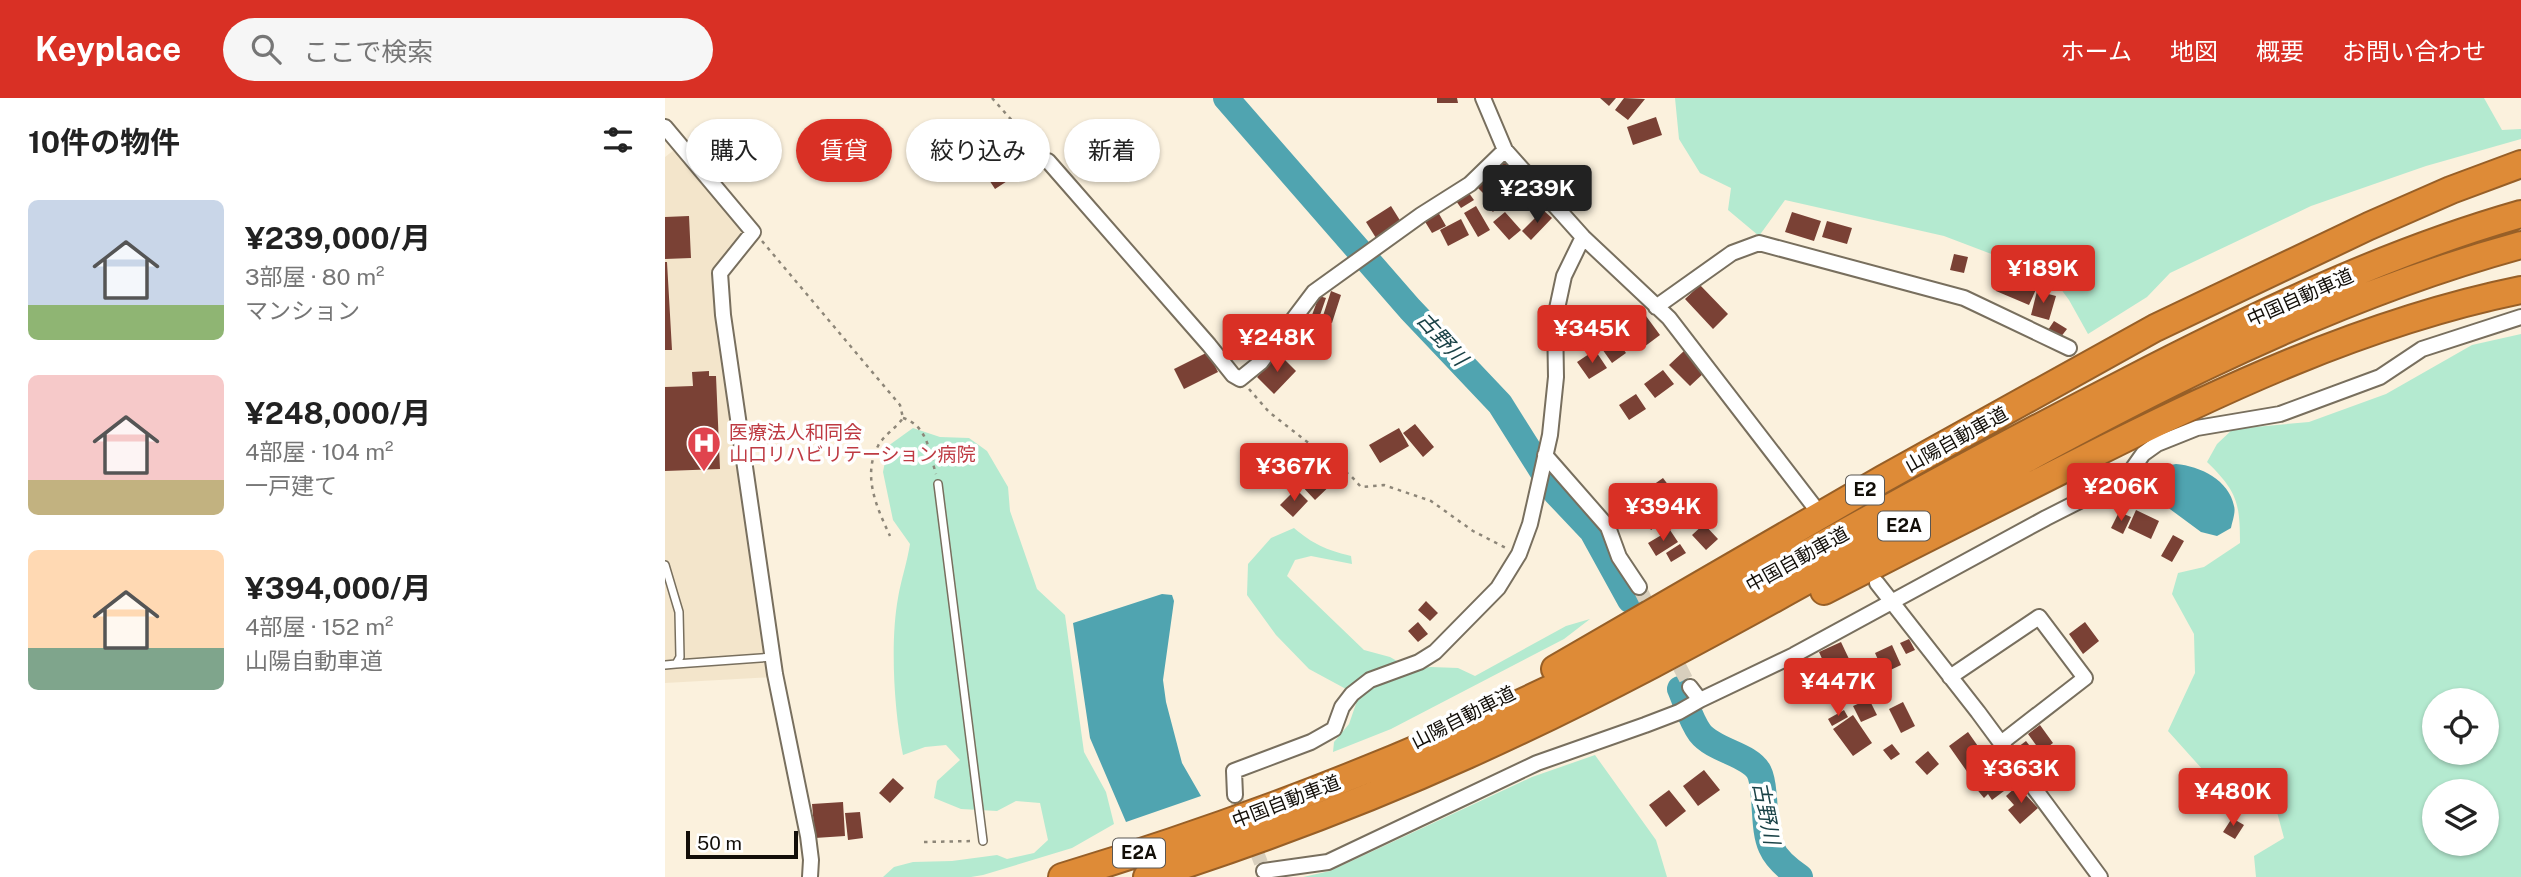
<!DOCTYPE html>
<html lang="ja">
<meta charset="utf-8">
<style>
body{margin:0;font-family:"Public Sans","Noto Sans JP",sans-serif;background:#f6f6f6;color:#222;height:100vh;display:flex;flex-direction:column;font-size:26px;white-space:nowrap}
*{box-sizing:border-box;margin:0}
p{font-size:23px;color:#767676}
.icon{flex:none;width:38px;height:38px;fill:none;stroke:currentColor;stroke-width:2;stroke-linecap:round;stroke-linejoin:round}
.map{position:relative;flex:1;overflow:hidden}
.side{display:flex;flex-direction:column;background:#fff;width:665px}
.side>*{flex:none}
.banner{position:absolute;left:21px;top:21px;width:665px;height:63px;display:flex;gap:14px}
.buttons{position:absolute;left:1757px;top:590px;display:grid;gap:14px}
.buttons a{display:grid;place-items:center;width:77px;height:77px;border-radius:50%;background:#fff;box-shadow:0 2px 5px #0004;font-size:35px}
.scale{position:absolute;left:21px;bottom:18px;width:112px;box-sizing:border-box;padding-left:7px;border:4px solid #120e08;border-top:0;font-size:19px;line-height:24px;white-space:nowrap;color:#120e08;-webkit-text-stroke:5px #fff;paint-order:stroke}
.price{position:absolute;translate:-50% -60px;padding:0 16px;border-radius:7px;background:#d93025;color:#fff;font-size:23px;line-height:46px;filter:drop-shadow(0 2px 4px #0008)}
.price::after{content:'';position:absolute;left:50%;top:42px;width:21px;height:16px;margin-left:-10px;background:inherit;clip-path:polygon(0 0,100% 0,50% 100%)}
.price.on{background:#222;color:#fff}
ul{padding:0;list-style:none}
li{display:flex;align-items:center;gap:21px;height:175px;padding:0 28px}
li span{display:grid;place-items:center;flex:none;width:196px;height:140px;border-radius:10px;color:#555}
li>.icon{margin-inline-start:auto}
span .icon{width:84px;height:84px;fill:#fffc;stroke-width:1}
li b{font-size:30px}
h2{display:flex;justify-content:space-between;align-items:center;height:84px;padding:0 28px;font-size:30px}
.chip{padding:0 24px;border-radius:32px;background:#fff;box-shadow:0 2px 5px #0004;font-size:24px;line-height:63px}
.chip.on{background:#d93025;color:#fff}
header{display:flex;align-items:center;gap:42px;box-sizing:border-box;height:98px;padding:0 35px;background:#d93025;color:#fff}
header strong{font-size:33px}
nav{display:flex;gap:38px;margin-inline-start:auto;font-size:24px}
.search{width:490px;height:63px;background:#f6f6f6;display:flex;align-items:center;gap:18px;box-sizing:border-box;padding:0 24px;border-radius:38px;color:#767676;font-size:26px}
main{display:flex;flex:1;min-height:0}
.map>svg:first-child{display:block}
.built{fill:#f3e5cb}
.green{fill:#b4ead0;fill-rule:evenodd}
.water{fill:#50a4b0}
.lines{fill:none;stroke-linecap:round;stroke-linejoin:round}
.river{stroke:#50a4b0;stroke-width:26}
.building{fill:#7a4135}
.minor-tunnel{stroke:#d8cfbd;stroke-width:14;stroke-dasharray:14 7;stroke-linecap:butt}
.service-casing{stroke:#786f5e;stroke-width:10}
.minor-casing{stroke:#786f5e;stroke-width:18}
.motorway-casing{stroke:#975f27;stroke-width:30}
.path{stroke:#8d8678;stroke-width:2.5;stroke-dasharray:3.5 5;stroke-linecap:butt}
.service{stroke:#fff;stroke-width:7}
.minor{stroke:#fff;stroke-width:14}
.motorway{stroke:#de8b37;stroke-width:26}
.labels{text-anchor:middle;stroke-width:7;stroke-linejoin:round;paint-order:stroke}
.shield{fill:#fff;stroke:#595652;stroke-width:2}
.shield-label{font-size:18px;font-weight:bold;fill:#120e08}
.street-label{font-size:19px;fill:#120e08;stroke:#fff}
.health-label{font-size:19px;fill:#be3a42;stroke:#fff;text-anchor:start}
.water-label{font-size:21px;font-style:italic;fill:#1a4247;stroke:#fff}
</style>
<header>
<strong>Keyplace</strong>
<div class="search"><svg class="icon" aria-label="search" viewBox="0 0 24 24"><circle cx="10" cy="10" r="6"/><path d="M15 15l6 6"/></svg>ここで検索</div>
<nav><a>ホーム</a><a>地図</a><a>概要</a><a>お問い合わせ</a></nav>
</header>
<main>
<section class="side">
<h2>10件の物件<svg class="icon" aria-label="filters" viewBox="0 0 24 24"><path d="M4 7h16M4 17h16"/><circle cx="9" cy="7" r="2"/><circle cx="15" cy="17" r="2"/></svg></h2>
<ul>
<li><span style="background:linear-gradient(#c9d6e8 75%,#8fb573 0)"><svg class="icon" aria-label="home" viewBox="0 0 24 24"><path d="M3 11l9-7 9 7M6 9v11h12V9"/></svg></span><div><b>¥239,000/月</b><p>3部屋 · 80 m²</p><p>マンション</p></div></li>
<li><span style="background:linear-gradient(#f6c9c9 75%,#c2b280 0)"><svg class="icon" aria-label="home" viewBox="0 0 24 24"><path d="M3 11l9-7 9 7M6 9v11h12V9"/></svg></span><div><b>¥248,000/月</b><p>4部屋 · 104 m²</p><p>一戸建て</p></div></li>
<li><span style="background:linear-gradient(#ffd9b3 70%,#7fa58c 0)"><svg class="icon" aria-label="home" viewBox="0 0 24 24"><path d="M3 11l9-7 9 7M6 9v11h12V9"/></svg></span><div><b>¥394,000/月</b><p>4部屋 · 152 m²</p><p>山陽自動車道</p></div></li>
</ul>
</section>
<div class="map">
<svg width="1856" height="779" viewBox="0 0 1856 779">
<rect width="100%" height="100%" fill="#fbf1dd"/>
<path class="built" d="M 13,49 L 81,133 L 50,173 L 109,579 L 0,585 L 0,59 Z"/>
<path class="green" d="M 1010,0 L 1819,0 L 1837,32 L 1856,31 L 1856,41 L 1761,68 L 1646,108 L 1505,175 L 1482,199 L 1423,236 L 1404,202 L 1387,179 L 1279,138 L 1120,102 L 1094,138 L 1063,112 L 1066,90 L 1035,75 L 1014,41 Z
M 1856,236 L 1856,779 L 1591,779 L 1589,758 L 1619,740 L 1606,692 L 1586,681 L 1547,682 L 1503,633 L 1530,575 L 1529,536 L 1507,496 L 1513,475 L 1539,469 L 1575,445 C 1575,405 1572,393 1542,364 L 1552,346 L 1568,331 L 1644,324 L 1721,296 L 1807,247 ZM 1822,602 L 1822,654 L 1769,654 L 1769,602 ZM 1822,693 L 1822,746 L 1769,746 L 1769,693 Z
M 248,330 L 275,339 L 304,340 L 322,353 L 343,389 L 345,413 L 372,491 L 400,517 L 419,654 L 441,694 L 449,726 L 407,750 L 318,777 L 306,779 L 218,779 L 229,769 L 248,764 L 287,763 L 332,757 L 342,761 L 369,755 L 383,742 L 375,705 L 351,703 L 332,713 L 296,711 L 269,700 L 272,683 L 295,662 L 281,647 L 260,649 L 238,657 C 229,613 225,544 233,500 C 236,482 242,465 245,446 L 228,422 L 218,374 L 223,348 Z
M 629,430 C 648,446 661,452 686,458 L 687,466 L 646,458 L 630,462 L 622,478 L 699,552 L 725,559 L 746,571 L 766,569 L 793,570 L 810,578 L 901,528 L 925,521 L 899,541 L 726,631 L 668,654 L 669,644 L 684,626 L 693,600 L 681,591 L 644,571 L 611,537 L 582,497 L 583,466 L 606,440 Z
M 930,657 L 991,742 L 1002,779 L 638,779 L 665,773 L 867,679 Z"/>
<path class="water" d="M 1511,366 C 1535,368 1564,382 1569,408 C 1571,414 1567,424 1566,430 L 1552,438 L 1536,434 L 1494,403 L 1489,387 L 1492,378 L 1500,368 Z
M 497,496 L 507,497 L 509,503 L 498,582 L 501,604 L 517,665 L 536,698 L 461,724 L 425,640 L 408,525 Z"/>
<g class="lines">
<path class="river" d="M 561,0 L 745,211 L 835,306 L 891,395 L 927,433 L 965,502
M 1015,591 C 1021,605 1026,623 1035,635 C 1049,653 1085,656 1094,674 C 1098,682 1098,692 1099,700 C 1102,740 1099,755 1135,779"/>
</g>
<path class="building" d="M 772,0 L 792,0 L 793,5 L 772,5 Z
M 935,0 L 951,0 L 944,8 Z
M 959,0 L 980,1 L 963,22 L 950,12 Z
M 991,19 L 997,37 L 968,47 L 962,29 Z
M 348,42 L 365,68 L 330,91 L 313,65 Z
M 837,61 L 854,79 L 837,96 L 819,79 Z
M 820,83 L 828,92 L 821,98 L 813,90 Z
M 801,91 L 809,102 L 796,110 L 789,100 Z
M 830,94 L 839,102 L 828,114 L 819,105 Z
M 726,108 L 736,124 L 711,140 L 701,124 Z
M 811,108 L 825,132 L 813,139 L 799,115 Z
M 878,112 L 887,120 L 866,142 L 857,133 Z
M 773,114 L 781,128 L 767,135 L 759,122 Z
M 840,114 L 856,132 L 844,142 L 828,124 Z
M 1127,114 L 1156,123 L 1149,143 L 1120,134 Z
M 24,118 L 26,160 L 0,161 L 0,119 Z
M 796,121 L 804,137 L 783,148 L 775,132 Z
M 1162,123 L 1187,130 L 1182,146 L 1157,139 Z
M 1289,156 L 1303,159 L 1299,175 L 1285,172 Z
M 0,164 L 2,164 L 7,252 L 0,252 Z
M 1340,173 L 1373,187 L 1364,207 L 1331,193 Z
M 1035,187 L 1063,216 L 1048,231 L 1020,201 Z
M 666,193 L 676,197 L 667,225 L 657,221 Z
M 1372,193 L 1391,198 L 1384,222 L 1366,217 Z
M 654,198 L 661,200 L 654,220 L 647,217 Z
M 981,218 L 995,237 L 979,249 L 965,230 Z
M 1389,223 L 1402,231 L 1395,240 L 1383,232 Z
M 949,238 L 961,255 L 947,265 L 935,248 Z
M 930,252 L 942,270 L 924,281 L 912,264 Z
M 1020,252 L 1041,273 L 1025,288 L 1004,267 Z
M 543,254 L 553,274 L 519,291 L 509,271 Z
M 614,256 L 631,273 L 609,296 L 592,279 Z
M 998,272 L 1009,286 L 990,300 L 979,286 Z
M 44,273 L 44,278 L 51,278 L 55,371 L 0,373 L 0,289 L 28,288 L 27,274 Z
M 971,296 L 981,311 L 964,322 L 954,307 Z
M 750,326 L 769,349 L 758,359 L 738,335 Z
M 734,330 L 744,348 L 715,365 L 704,347 Z
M 654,363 L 672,381 L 650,402 L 633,384 Z
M 998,380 L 1004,388 L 994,395 L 988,387 Z
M 983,386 L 1006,418 L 986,432 L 964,399 Z
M 631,391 L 643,403 L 628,419 L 615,407 Z
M 1026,407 L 1039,419 L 1031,426 L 1019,414 Z
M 1471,412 L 1494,423 L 1486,441 L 1463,430 Z
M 1454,414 L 1466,419 L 1458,436 L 1446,430 Z
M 1039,426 L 1053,441 L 1041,452 L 1027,437 Z
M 1005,432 L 1013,444 L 991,458 L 983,445 Z
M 1508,437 L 1519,443 L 1507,464 L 1496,458 Z
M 1015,446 L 1021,455 L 1006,464 L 1001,455 Z
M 761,503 L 773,515 L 765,523 L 753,512 Z
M 753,524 L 763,536 L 753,544 L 743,533 Z
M 1420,524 L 1434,543 L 1418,556 L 1404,536 Z
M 1244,541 L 1250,552 L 1241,556 L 1235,545 Z
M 1176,544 L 1185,563 L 1163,574 L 1154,554 Z
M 1227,547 L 1236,567 L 1219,575 L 1210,555 Z
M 1190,566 L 1199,585 L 1174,597 L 1165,577 Z
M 1204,601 L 1212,617 L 1196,624 L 1188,608 Z
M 1238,604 L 1250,628 L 1236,635 L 1224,611 Z
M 1179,612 L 1183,619 L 1167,628 L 1163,621 Z
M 1188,617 L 1207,645 L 1188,658 L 1168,631 Z
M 1375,627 L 1388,645 L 1376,654 L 1363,636 Z
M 1303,634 L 1322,661 L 1315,666 L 1319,671 L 1314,674 L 1310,669 L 1303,675 L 1284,648 Z
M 1361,643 L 1371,656 L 1363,662 L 1353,649 Z
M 1227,646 L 1235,656 L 1226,662 L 1218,652 Z
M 1263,653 L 1274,666 L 1262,677 L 1250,664 Z
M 1340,662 L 1355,681 L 1327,702 L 1323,696 L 1319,700 L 1305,683 L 1320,672 L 1323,675 Z
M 1039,672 L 1055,692 L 1033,708 L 1018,688 Z
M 228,680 L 239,690 L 225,705 L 214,695 Z
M 1352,688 L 1373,710 L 1355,726 L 1343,712 L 1349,707 L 1341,698 Z
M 1004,692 L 1021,713 L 1001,729 L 984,707 Z
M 178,704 L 180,738 L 150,740 L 147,706 Z
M 195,714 L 198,740 L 183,742 L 180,715 Z
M 1567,720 L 1579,727 L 1570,741 L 1558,734 Z"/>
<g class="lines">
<path class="minor-tunnel" d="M 974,489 L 989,519
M 1005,550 L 1025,589
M 570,697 L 596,765"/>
<g class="service-casing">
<path id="service" d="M 273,386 L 318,743
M 0,467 L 14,514 L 15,559 L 11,566 L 0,567
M 11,566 L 108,559"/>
</g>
<g class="minor-casing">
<path id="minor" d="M 818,0 L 840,52 L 918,139 L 1004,220 L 1148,407
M 0,29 L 88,134 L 55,175 L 58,217 L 110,576 L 143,738 L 146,762 L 145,779
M 383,63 L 544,247 L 568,277 L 575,281 L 596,264 L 649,194 L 756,117 L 805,86 L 840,52
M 991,209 L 1067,155 L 1094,145 L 1299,200 L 1404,250
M 880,357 L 943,429 L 954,459 L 974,489
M 1212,485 L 1313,614 L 1435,779
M 1285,579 L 1374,519 L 1420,580 L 1336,645
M 1025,589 L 1035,602 L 1129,557 L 1381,420 L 1452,384 L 1466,373 L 1478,356 L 1492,346 L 1532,330 L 1615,316 L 1715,279 L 1757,251 L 1856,219
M 570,697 L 569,673 L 646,644 L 669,631 L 677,609 L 687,596 L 705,582 L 754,564 L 770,554 L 833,490 L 854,456 L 865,426 L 885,337 L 891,279 L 890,220 L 899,178 L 918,139
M 599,773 L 663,764 L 872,665 L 980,627 L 1014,614 L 1035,602"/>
</g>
<g class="motorway-casing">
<path id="motorway" d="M 1159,493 C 1242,450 1325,408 1409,366 C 1551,294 1699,224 1856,192
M 890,571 L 1218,381 L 1490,230 L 1704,128 L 1786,92 L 1856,66
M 397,779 C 609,715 814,632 1009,529 C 1059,503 1108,474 1157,447 C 1258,391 1360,336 1463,283 C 1589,218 1719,155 1856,116
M 482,779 C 591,744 698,704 802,657 C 927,601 1048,535 1168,468 C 1389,346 1610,214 1856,147"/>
</g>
<path class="path" d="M 327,0 L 374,53
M 97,143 L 235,307 L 238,320 C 231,330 218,338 213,348 C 197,378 212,410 225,438
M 584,291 L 604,314 L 687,379 L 696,389 L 719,387 L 766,403 L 808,433 L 841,450
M 238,320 C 263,328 264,354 271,376
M 259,744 L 308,743"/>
<use href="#service" class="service"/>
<use href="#minor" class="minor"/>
<use href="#motorway" class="motorway"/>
</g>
<defs>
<g id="hospital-pin" transform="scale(1.75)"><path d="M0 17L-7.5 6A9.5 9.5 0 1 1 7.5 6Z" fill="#e0444e" stroke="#fff"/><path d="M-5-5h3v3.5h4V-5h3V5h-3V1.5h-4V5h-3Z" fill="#fff"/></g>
</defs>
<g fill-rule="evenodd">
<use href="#hospital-pin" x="39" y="345"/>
</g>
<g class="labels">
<g class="shield">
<rect x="1181" y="377.5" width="38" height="29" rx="5"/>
<rect x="1213" y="413.5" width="52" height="29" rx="5"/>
<rect x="448" y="740.5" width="52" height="29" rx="5"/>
</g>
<g class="shield-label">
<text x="1200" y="398">E2</text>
<text x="1239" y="434">E2A</text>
<text x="474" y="761">E2A</text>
</g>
<g class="street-label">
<text transform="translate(1635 199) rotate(-24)" y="7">中国自動車道</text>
<text transform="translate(1291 341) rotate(-29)" y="7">山陽自動車道</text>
<text transform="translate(1132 461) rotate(-29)" y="7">中国自動車道</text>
<text transform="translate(798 619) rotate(-27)" y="7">山陽自動車道</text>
<text transform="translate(621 703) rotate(-21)" y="7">中国自動車道</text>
</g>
<g class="health-label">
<text x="64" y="341">医療法人和同会<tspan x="64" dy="22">山口リハビリテーション病院</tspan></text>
</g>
<g class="water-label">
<text transform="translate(777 241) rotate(48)" y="7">古野川</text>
<text transform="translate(1101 715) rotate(79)" y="7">古野川</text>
</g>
</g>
</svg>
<div class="buttons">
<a><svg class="icon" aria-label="locate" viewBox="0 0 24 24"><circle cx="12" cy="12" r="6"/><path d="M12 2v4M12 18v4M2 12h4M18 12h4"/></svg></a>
<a><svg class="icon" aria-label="layers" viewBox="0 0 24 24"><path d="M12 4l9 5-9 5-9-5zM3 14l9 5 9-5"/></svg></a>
</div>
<div class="scale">50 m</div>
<b class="price on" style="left:872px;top:127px">¥239K</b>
<b class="price" style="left:1378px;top:207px">¥189K</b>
<b class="price" style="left:927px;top:267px">¥345K</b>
<b class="price" style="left:612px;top:276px">¥248K</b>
<b class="price" style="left:629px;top:405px">¥367K</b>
<b class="price" style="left:1456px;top:425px">¥206K</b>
<b class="price" style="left:998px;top:445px">¥394K</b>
<b class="price" style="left:1173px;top:620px">¥447K</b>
<b class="price" style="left:1356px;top:707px">¥363K</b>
<b class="price" style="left:1568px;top:730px">¥480K</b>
<div class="banner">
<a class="chip">購入</a>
<a class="chip on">賃貸</a>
<a class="chip">絞り込み</a>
<a class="chip">新着</a>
</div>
</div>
</main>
